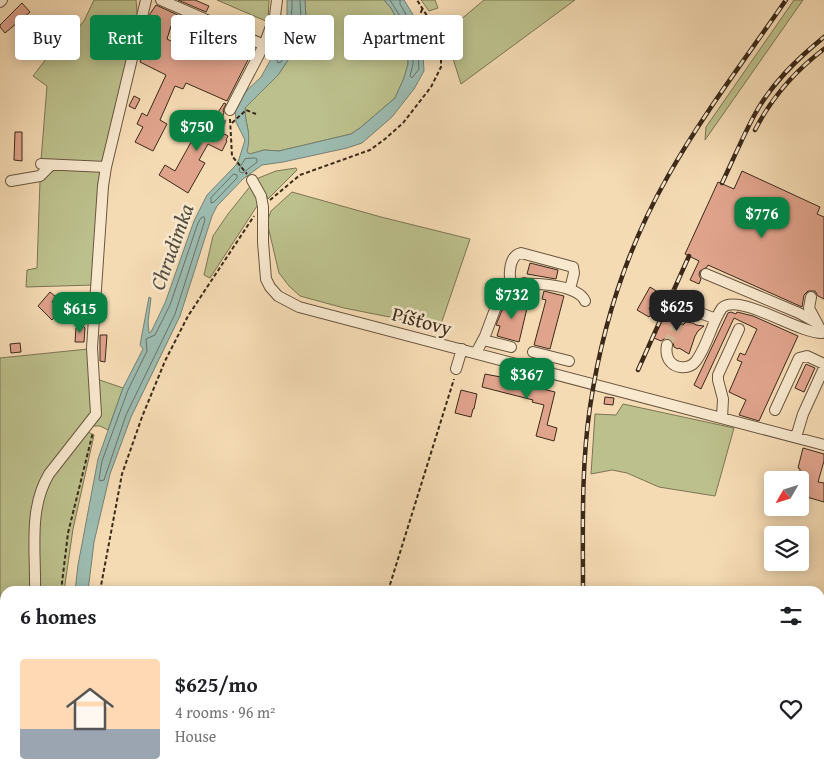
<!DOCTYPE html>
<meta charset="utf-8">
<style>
body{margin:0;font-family:"Gentium Book Plus",serif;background:#f2f2f2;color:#202124;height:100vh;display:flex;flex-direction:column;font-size:19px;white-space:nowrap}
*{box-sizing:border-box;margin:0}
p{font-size:16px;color:#757577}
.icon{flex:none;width:28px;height:28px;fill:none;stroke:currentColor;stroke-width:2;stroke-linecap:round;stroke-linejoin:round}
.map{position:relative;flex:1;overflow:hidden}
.side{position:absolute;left:0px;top:586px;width:825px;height:196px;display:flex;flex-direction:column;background:#fff;border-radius:15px 15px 0 0;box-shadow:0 2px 12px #0003}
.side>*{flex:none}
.banner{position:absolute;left:15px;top:15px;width:500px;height:45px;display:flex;gap:10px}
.needle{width:32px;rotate:231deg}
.fabs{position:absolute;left:764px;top:471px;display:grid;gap:10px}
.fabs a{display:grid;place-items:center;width:45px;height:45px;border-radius:5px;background:#fff;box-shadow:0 2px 12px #0003;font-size:25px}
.price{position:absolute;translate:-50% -42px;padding:0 11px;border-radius:10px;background:#0b8043;color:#fff;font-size:16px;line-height:32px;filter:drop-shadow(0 1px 2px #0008)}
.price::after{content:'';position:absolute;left:50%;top:30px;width:15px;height:11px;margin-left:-8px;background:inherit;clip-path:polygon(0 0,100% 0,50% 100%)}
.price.active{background:#222;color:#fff}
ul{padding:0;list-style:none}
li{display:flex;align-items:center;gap:15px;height:125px;padding:0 20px}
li+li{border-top:1px solid #e0e0e0}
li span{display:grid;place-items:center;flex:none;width:140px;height:100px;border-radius:5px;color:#555}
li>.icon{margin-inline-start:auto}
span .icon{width:60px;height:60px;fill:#fffc;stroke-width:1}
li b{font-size:21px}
h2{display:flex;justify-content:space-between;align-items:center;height:60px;padding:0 20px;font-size:21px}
.tag{padding:0 18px;border-radius:5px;background:#fff;box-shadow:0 2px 12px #0003;font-size:18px;line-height:45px}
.tag.active{background:#0b8043;color:#fff}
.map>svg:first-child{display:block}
.green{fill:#bcc08c;stroke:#7c7553}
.water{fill:#9cbbb0;stroke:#758174}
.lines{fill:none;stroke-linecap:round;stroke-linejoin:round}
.shore{stroke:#6c7265;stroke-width:1}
.stream{stroke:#758174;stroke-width:2.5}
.building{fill:#e0a38c;stroke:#3b2a1a}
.minor-tunnel{stroke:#d0b895;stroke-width:10;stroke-dasharray:10 5;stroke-linecap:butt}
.minor-casing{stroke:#6a5640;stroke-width:12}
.path{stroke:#3b2a1a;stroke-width:2;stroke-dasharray:4 2.5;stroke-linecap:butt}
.minor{stroke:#f8e8ce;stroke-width:10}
.rail-casing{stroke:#3b2a1a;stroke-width:4.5}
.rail{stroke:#f8e8ce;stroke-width:2.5;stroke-dasharray:8;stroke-linecap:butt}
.labels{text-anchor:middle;stroke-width:5;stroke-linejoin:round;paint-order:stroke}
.street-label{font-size:20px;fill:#3b2a1a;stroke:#f8e8ce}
.water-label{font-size:21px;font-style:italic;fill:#534e40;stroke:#f8e8ce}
</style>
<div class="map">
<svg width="824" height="782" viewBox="0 0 824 782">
<rect width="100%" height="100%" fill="#f5dbb4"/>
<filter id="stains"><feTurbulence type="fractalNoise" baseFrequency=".004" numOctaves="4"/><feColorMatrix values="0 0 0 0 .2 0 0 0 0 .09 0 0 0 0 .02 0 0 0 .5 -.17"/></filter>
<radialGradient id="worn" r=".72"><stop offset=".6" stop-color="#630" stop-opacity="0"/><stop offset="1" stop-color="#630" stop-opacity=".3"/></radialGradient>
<path class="green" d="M 94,0 L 136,0 L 138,24 L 105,163 L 41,160 L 47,86 L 33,76 L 53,50 L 75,32 L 84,21 Z
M 217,0 L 269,0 L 268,22 Z
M 305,0 L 384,0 L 391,8 L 407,37 L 408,64 L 404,78 L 395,98 L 360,128 L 351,134 L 279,151 L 264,150 L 250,154 L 246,152 C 252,130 245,127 245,108 L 278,75 L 304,36 L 306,19 Z
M 421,0 L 435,0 L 438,8 L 429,11 Z
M 484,0 L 575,0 L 461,84 L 443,27 L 445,26 L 447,31 Z
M 794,0 L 803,0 L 705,140 L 706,127 Z
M 296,168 L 297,170 L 268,199 L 267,196 L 259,203 L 210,278 L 204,275 L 213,236 L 228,214 L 256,179 L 276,171 Z
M 52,169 L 104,170 L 94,285 L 26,287 L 27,270 L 37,268 L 40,181 Z
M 292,192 L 381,217 L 470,239 L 440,327 L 344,308 L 300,296 L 289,286 L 279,273 L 267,222 L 271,211 Z
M 88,349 L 91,377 L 123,388 L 108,430 L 100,426 L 90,426 L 86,431 L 94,435 L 73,529 L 64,591 L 5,591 L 5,778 L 81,778 L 83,782 L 0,782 L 0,691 L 3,675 L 0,612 L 0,358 Z
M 623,404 L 734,428 L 715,496 L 659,487 L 627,473 L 612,470 L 591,474 L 595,414 L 616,415 Z
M 505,778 L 575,778 L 575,782 L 504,782 Z"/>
<path class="water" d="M 287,0 L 305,0 L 306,19 L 304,36 L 278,75 L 245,108 C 245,127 252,131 247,152 L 250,154 L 264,150 L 279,151 L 351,134 L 360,128 L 395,98 L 404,78 L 408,64 L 407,37 L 391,8 L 384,0 L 404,0 L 412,13 L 422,37 L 424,71 L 414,89 L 392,117 L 362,143 L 347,148 L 283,162 L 262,165 L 243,179 L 217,206 L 212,216 L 180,316 L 131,417 L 110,474 L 94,542 L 88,591 L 75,591 L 78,565 L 98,459 L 123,388 L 143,349 L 140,345 L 149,297 L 151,298 L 148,322 L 149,333 L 151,332 L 165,303 L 194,221 L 207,195 L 236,165 L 239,159 L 245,140 L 236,122 L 235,109 L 240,97 L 261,77 L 280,43 L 287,19 Z"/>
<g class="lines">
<path class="shore" d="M 292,0 C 293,22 286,40 277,60 L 278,63 L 281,62 L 299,34 L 301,19 L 300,0
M 390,0 L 408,29 L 411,30 L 413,27 L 400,4 L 400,0
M 412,34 L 415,34 L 417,38 L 419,69 L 412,78 L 410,76 L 413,64 Z
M 255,158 L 257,159 L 257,162 L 243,173 L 240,172 L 239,169 L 245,159 Z
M 234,174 L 237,175 L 237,178 L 214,202 L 211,203 L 211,198 Z
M 204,217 L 205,220 L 175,314 L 126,415 L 104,480 L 100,481 L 99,479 L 102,461 L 128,390 L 147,351 L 146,339 L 155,335 L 170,305 L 198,223 L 201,218 Z"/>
<path class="stream" d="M 221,132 L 225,121"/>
</g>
<path class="building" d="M 178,0 L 195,0 L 209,6 L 206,12 Z
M 22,3 L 30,12 L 5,33 L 0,27 L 0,25 Z
M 156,5 L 193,22 L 193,23 L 197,25 L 194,33 L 188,30 L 186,33 L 171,26 L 167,39 L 173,42 L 172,44 L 194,54 L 195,52 L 203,55 L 210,40 L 206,39 L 211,29 L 254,48 L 227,101 L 186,83 L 183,89 L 175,86 L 160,120 L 167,124 L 153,151 L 135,142 L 143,127 L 137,124 L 142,113 L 147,116 L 166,75 L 140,62 L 144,49 L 142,48 L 150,14 Z
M 134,96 L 140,99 L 135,109 L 129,106 Z
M 224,103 L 226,104 L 223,110 L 224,113 L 217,130 L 228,136 L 226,140 L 227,141 L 222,151 L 208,144 L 199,160 L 205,163 L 188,193 L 159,175 L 165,165 L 175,171 L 200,126 L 197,124 L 204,112 L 210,116 L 212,112 L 217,114 Z
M 15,132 L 22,132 L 22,161 L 14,160 Z
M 742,171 L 820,207 L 817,214 L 824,217 L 824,299 L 818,296 L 815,291 L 808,291 L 804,295 L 802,307 L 708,265 L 707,267 L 700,271 L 699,275 L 701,279 L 699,284 L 690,280 L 699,261 L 685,254 L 718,182 L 734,189 Z
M 530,263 L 558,270 L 556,279 L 527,274 Z
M 650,287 L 658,292 L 649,309 L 653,311 L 649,317 L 637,310 Z
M 544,291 L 564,296 L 550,349 L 534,345 L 546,300 L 542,299 Z
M 50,292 L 56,297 L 52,302 L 61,310 L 52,320 L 38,306 Z
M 507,298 L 514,300 L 519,306 L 528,304 L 519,342 L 497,336 L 500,326 L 496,325 Z
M 669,306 L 677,309 L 673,319 L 677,325 L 683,325 L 686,322 L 693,323 L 696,325 L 704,326 L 698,331 L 695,336 L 689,354 L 679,348 L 678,349 L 674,347 L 673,342 L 669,338 L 664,339 L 661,341 L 654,338 Z
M 731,312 L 736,314 L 737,312 L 753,316 L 798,336 L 759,421 L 739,415 L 746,400 L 729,392 L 742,362 L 737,360 L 740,353 L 745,355 L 757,329 L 734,318 L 701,389 L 694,385 L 728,313 Z
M 81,324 L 85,328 L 84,342 L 75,342 L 76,328 Z
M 100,335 L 107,335 L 105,362 L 100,361 Z
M 20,343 L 21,352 L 11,353 L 10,344 Z
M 806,364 L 815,368 L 804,392 L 795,388 Z
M 485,374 L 511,379 L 510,381 L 555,392 L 547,425 L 557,428 L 554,441 L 536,436 L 544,405 L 532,402 L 533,400 L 482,387 Z
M 461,390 L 477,394 L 474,409 L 473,409 L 471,417 L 455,413 Z
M 605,397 L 614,398 L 613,405 L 604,404 Z
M 803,448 L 824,454 L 824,461 L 818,482 L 824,483 L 824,502 L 800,495 L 800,469 L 798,468 Z"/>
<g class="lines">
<path class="minor-tunnel" d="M 667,345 L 680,319"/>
<g class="minor-casing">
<path id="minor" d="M 161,0 L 264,45 L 275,16 L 277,0
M 0,2 L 2,0
M 230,110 L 264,45
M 41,164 L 106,167
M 252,180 L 261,196 L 263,207 L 263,242 L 266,279 L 270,287 L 278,296 L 299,307 L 824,445
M 11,181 L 40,176 L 51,165
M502.5 291a5.5 5.5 0 1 1 11 0a5.5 5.5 0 1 1-11 0Z
M 506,286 C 522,281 578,283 585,301
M 513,289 C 508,279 508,256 521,253 L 573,267 L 574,273 L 570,289
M 811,297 L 809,308 L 817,323
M 521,299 L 524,283
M 680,319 L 684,311 L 690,309 L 716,319
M 483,340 L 511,347
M 667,345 C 666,350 666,355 669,360 C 675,369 689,370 696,361 C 708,345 711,324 722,308 C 738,292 800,334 822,333 L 817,323 L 799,313 L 706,274
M 533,352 L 569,361
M 476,353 L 485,336 L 503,288
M 456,369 L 462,349
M 775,410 L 799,358 L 807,356 L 824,364
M 722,418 L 723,399 L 718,380 L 718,375 L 739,329
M 796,437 L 803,414 L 824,368
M 35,591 C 36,552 28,509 49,474 L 96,414 L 92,348 L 103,186 L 106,167 L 146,0
M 820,742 L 824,741
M 339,778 L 339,782
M 30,782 L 31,778
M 704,782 L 719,778
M 766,782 L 766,778"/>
</g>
<path class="path" d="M 416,25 L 423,7
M 230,119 L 232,156 L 247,174
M 232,123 L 246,110 L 256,114
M 270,200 L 300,175 L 370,150 L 385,139 L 403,123 L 431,87 L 441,67 L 441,51 L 438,33 L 417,0
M 61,591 L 68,533 L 93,432
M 100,591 L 122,474 L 142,417 L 165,361 L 188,316 L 254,216
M 388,591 L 454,379
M 79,778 L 80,782
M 118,778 L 120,782"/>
<use href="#minor" class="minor"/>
<g class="rail-casing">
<path id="rail" d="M 755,130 C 772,97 795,71 824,49
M 722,183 C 733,160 743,136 755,114 C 772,83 797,59 824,37
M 638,370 L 689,256
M 583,591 C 583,530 581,468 590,407 C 602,326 628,246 668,176 C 703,114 746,58 786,0
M 581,782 L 581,778"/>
</g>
<use href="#rail" class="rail"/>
</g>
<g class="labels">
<g class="street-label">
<text transform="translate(422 321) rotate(15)" y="7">Píšťovy</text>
</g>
<g class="water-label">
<text transform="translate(172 247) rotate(-70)" y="7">Chrudimka</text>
</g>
</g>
<rect width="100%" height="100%" filter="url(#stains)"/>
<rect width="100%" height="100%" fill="url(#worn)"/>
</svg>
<div class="fabs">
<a><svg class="needle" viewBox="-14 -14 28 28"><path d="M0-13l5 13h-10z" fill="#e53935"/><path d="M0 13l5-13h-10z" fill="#757577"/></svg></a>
<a><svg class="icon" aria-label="layers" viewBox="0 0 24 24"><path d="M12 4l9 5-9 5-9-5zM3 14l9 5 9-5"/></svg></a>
</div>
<b class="price" style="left:197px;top:152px">$750</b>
<b class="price" style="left:762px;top:239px">$776</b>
<b class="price" style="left:512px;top:320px">$732</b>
<b class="price active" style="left:677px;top:332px">$625</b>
<b class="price" style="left:80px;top:334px">$615</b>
<b class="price" style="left:527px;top:400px">$367</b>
<div class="banner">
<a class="tag">Buy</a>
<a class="tag active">Rent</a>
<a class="tag">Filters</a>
<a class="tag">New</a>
<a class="tag">Apartment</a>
</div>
<section class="side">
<h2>6 homes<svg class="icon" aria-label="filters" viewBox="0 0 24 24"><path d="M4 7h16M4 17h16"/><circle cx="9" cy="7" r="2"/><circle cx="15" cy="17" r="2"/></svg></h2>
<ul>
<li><span style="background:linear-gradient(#ffd9b3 70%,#9aa5b1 0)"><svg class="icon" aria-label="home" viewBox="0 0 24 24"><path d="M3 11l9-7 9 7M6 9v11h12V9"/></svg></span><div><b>$625/mo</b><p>4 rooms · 96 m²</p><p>House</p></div><svg class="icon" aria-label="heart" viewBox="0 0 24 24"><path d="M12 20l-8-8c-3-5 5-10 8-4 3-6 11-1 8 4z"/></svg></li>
</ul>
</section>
</div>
